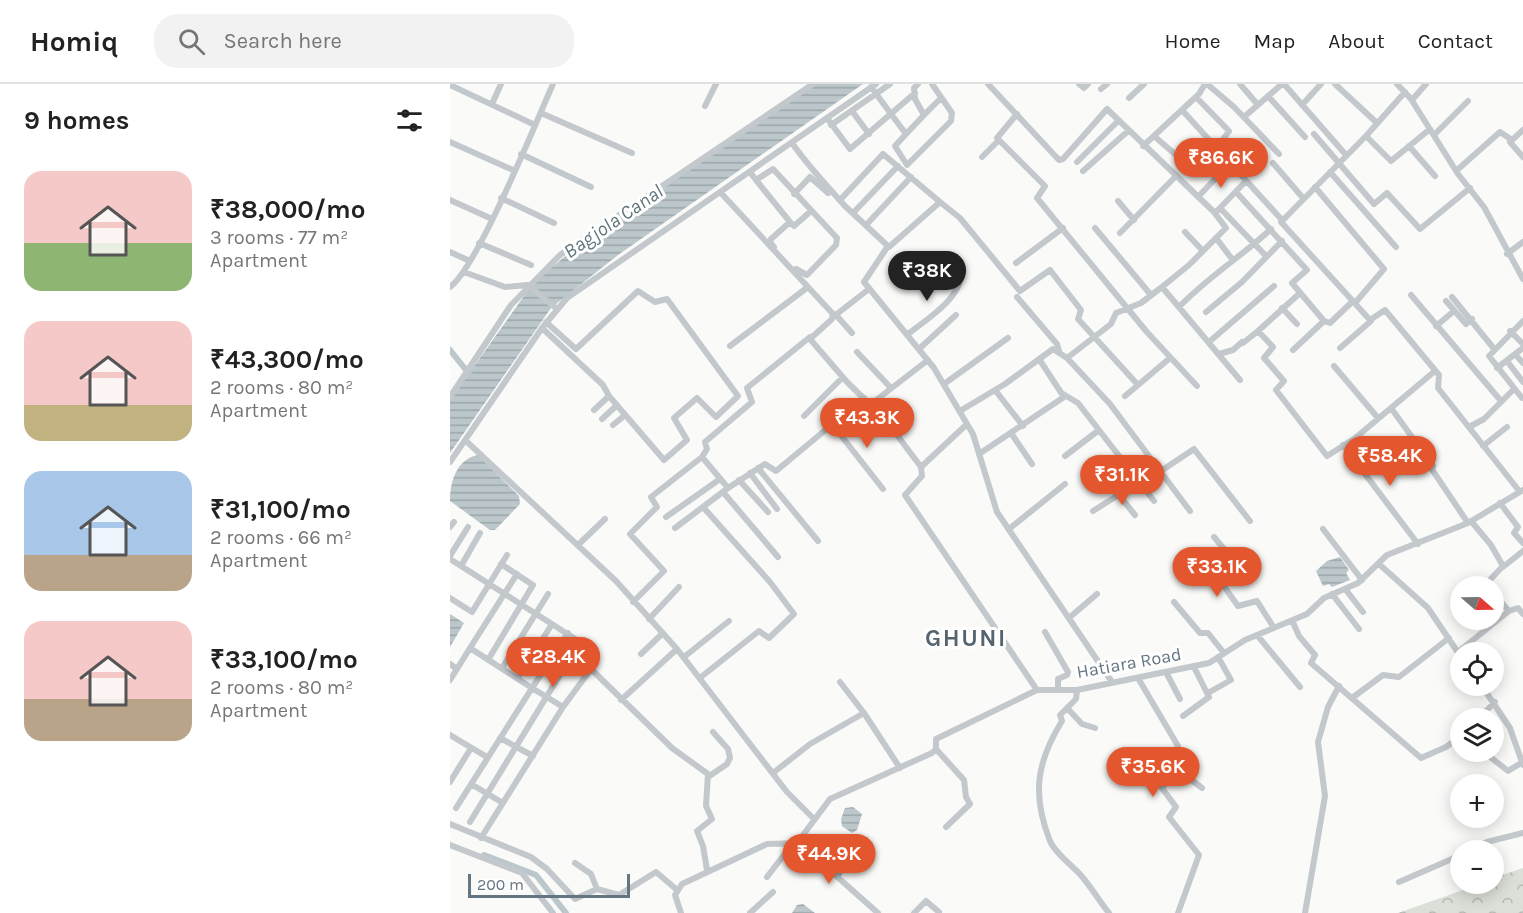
<!DOCTYPE html>
<meta charset="utf-8">
<style>
body{margin:0;font-family:Karla,sans-serif;background:#f2f2f2;color:#222;height:100vh;display:flex;flex-direction:column;font-size:22px;white-space:nowrap}
*{box-sizing:border-box;margin:0}
p{font-size:20px;color:#767676}
.icon{flex:none;width:33px;height:33px;fill:none;stroke:currentColor;stroke-width:2;stroke-linecap:round;stroke-linejoin:round}
.map{position:relative;flex:1;overflow:hidden}
.drawer{display:flex;flex-direction:column;background:#fff;width:450px}
.drawer>*{flex:none}
.needle{width:39px;rotate:110deg}
.tools{position:absolute;left:1000px;top:492px;display:grid;gap:12px}
.tools a{display:grid;place-items:center;width:54px;height:54px;border-radius:50%;background:#fff;box-shadow:0 3px 15px #0003;font-size:30px}
.scale{position:absolute;left:18px;bottom:15px;width:162px;box-sizing:border-box;padding-left:6px;border:3px solid #657683;border-top:0;font-size:16px;line-height:21px;white-space:nowrap;color:#657683;-webkit-text-stroke:4px #fff;paint-order:stroke}
.price{position:absolute;translate:-50% -51px;padding:0 14px;border-radius:21px;background:#e4572e;color:#fff;font-size:20px;line-height:39px;filter:drop-shadow(0 2px 3px #0008)}
.price::after{content:'';position:absolute;left:50%;top:36px;width:18px;height:14px;margin-left:-9px;background:inherit;clip-path:polygon(0 0,100% 0,50% 100%)}
.price.active{background:#222;color:#fff}
ul{padding:0;list-style:none}
li{display:flex;align-items:center;gap:18px;height:150px;padding:0 24px}
li span{display:grid;place-items:center;flex:none;width:168px;height:120px;border-radius:18px;color:#555}
li>.icon{margin-inline-start:auto}
span .icon{width:72px;height:72px;fill:#fffc;stroke-width:1}
li b{font-size:26px}
h2{display:flex;justify-content:space-between;align-items:center;height:72px;padding:0 24px;font-size:26px}
header{display:flex;align-items:center;gap:36px;box-sizing:border-box;height:84px;padding:0 30px;background:#fff;border-bottom:2px solid #e0e0e0}
header strong{font-size:28px}
nav{display:flex;gap:33px;margin-inline-start:auto;font-size:21px}
.search{width:420px;height:54px;background:#f2f2f2;display:flex;align-items:center;gap:15px;box-sizing:border-box;padding:0 21px;border-radius:24px;color:#767676;font-size:22px}
main{display:flex;flex:1;min-height:0}
.map>svg:first-child{display:block}
.park{fill:url(#park-crowns)}
.water{fill:url(#water-rules)}
.lines{fill:none;stroke-linecap:round;stroke-linejoin:round}
.canal{stroke:#bbc7cb;stroke-width:6}
.minor{stroke:#c3c8cc;stroke-width:6}
.labels{text-anchor:middle;stroke-width:6;stroke-linejoin:round;paint-order:stroke}
.street-label{font-size:18px;fill:#657683;stroke:#fff}
.water-label{font-size:20px;font-style:italic;fill:#60757c;stroke:#fff}
.district-label{font-size:24px;font-weight:bold;letter-spacing:1.5px;fill:#57646e;stroke:#fff}
</style>
<header>
<strong>Homiq</strong>
<div class="search"><svg class="icon" aria-label="search" viewBox="0 0 24 24"><circle cx="10" cy="10" r="6"/><path d="M15 15l6 6"/></svg>Search here</div>
<nav><a>Home</a><a>Map</a><a>About</a><a>Contact</a></nav>
</header>
<main>
<section class="drawer">
<h2>9 homes<svg class="icon" aria-label="filters" viewBox="0 0 24 24"><path d="M4 7h16M4 17h16"/><circle cx="9" cy="7" r="2"/><circle cx="15" cy="17" r="2"/></svg></h2>
<ul>
<li><span style="background:linear-gradient(#f6c9c9 60%,#8fb573 0)"><svg class="icon" aria-label="home" viewBox="0 0 24 24"><path d="M3 11l9-7 9 7M6 9v11h12V9"/></svg></span><div><b>₹38,000/mo</b><p>3 rooms · 77 m²</p><p>Apartment</p></div></li>
<li><span style="background:linear-gradient(#f6c9c9 70%,#c2b280 0)"><svg class="icon" aria-label="home" viewBox="0 0 24 24"><path d="M3 11l9-7 9 7M6 9v11h12V9"/></svg></span><div><b>₹43,300/mo</b><p>2 rooms · 80 m²</p><p>Apartment</p></div></li>
<li><span style="background:linear-gradient(#a9c7e8 70%,#b9a48a 0)"><svg class="icon" aria-label="home" viewBox="0 0 24 24"><path d="M3 11l9-7 9 7M6 9v11h12V9"/></svg></span><div><b>₹31,100/mo</b><p>2 rooms · 66 m²</p><p>Apartment</p></div></li>
<li><span style="background:linear-gradient(#f6c9c9 65%,#b9a48a 0)"><svg class="icon" aria-label="home" viewBox="0 0 24 24"><path d="M3 11l9-7 9 7M6 9v11h12V9"/></svg></span><div><b>₹33,100/mo</b><p>2 rooms · 80 m²</p><p>Apartment</p></div></li>
</ul>
</section>
<div class="map">
<svg width="1073" height="829" viewBox="0 0 1073 829">
<defs>
<pattern id="park-crowns" width="20" height="18" patternUnits="userSpaceOnUse" patternTransform="scale(1.5)"><rect width="20" height="18" fill="#dadfd7"/><path d="M2 6a3 3 0 1 1 6 0M12 15a3 3 0 1 1 6 0" fill="none" stroke="#b4b9b4"/></pattern>
<pattern id="water-rules" width="6" height="5" patternUnits="userSpaceOnUse" patternTransform="scale(1.5)"><rect width="6" height="5" fill="#bbc7cb"/><path d="M0 2.5h6" fill="none" stroke="#9ca6aa"/></pattern>
</defs>
<rect width="100%" height="100%" fill="#fafaf8"/>
<path class="park" d="M 1073,784 L 1073,829 L 948,829 L 1030,800 L 1044,800 L 1044,794 Z"/>
<path class="water" d="M 364,0 L 413,0 L 168,171 L 101,224 L 0,369 L 0,316 L 84,198 L 119,169 Z
M 28,371 L 69,412 L 70,420 L 45,446 L 40,446 L 0,417 C 0,397 7,375 28,371 Z
M 890,473 L 899,486 L 896,489 L 900,496 L 882,503 L 879,500 L 873,502 L 866,487 L 877,477 Z
M 0,530 L 14,539 L 0,563 Z
M 403,723 L 412,730 L 407,746 L 402,749 L 392,742 L 391,735 L 395,724 Z
M 387,767 L 401,778 L 389,794 L 380,784 L 380,775 Z
M 353,820 L 365,829 L 342,829 L 347,821 Z"/>
<g class="lines">
<path class="canal" d="M 0,266 L 20,291
M 34,771 L 86,791 L 116,829"/>
<path class="minor" d="M 629,0 L 634,4 L 638,0
M 757,0 L 784,23 L 829,70
M 790,0 L 808,21
M 834,0 L 896,71
M 885,0 L 927,39
M 947,0 L 961,15 L 1008,90 L 1034,123 L 1073,195
M 0,1 L 85,41
M 421,3 L 456,50 L 474,31 L 465,15 L 464,4 L 468,0
M 651,5 L 657,0
M 955,8 L 916,52 L 831,138 L 920,236 L 935,226 L 989,291 L 988,304 L 1070,408
M 818,12 L 855,53
M 746,13 L 779,47 L 767,64
M 679,14 L 694,0
M 962,16 L 976,0
M 42,20 L 51,0
M 852,21 L 871,0
M 255,22 L 266,0
M 732,26 L 832,136
M 402,27 L 419,50
M 91,29 L 182,69
M 567,30 L 547,54 L 595,102 L 587,114 L 696,247 L 747,302
M 474,31 L 491,14
M 794,33 L 832,0
M 377,34 L 400,65 L 465,9
M 381,41 L 440,0
M 1073,46 L 1060,58 L 1073,73
M 456,50 L 445,62 L 457,81 L 501,37 L 502,29 L 482,0
M 864,50 L 924,120 L 937,109 L 970,145 L 1020,104
M 984,51 L 1018,17
M 704,52 L 741,84
M 916,52 L 941,77 L 980,45
M 0,58 L 63,86
M 342,59 C 358,82 377,102 396,123 L 439,163 L 490,118 L 433,70 L 390,116
M 693,62 L 749,10 L 755,0
M 959,62 L 985,92
M 71,70 L 141,103
M 532,73 L 549,56
M 627,78 L 668,37
M 823,79 L 853,114
M 758,86 L 773,71
M 633,87 L 678,47
M 1006,87 L 1050,48 L 1062,56
M 300,88 L 306,96 L 323,85 L 387,154 L 386,161 L 357,191 L 346,185
M 880,88 L 946,163
M 306,96 L 340,138
M 865,103 L 934,185 L 905,219
M 786,108 L 857,186 L 842,199 L 874,237 L 880,239 L 903,217
M 271,109 L 383,230 L 382,235 L 360,255 L 397,298 L 435,335 L 471,383 L 472,392 L 455,411 L 587,606
M 344,110 L 360,93 L 378,109
M 748,113 L 780,79
M 51,114 L 104,139
M 0,116 L 42,135
M 668,117 L 684,136
M 490,118 L 510,134 L 570,207 L 600,186 L 631,226 L 628,235 L 688,301
M 770,124 L 816,172
M 767,127 L 796,97
M 403,129 L 448,82
M 416,141 L 461,93
M 645,144 L 701,211
M 735,148 L 753,167
M 670,149 L 725,93
M 766,154 L 782,175
M 29,159 L 81,181
M 438,162 L 414,198 L 484,284 L 517,340 L 471,383
M 324,163 L 320,158 L 321,155 L 340,138 L 344,142 L 361,127
M 0,168 L 20,177
M 1057,170 L 1073,158
M 566,179 L 613,144
M 14,188 L 55,203 L 78,201 L 107,225
M 0,203 C 27,184 86,38 103,0
M 712,203 L 790,296
M 850,209 L 808,247 L 823,263 L 814,274 L 834,297 L 826,306 L 877,372 L 904,355 L 985,287
M 961,211 L 1051,317
M 567,213 L 607,260 L 609,267
M 1002,213 L 1045,266
M 996,217 L 1016,240 L 1022,235
M 729,223 C 758,193 792,172 821,145
M 832,224 L 847,240
M 756,228 L 792,198 L 832,157
M 386,231 L 402,249
M 383,233 L 419,205
M 986,242 L 1004,227
M 92,244 L 153,301 L 159,312 L 214,376 L 237,356 L 224,334 L 247,314 L 266,333 L 288,312 L 217,215 L 205,218 L 188,207 L 126,265 L 96,238
M 1060,247 L 1073,260
M 457,251 C 474,237 511,215 511,190
M 759,258 L 824,202
M 793,259 L 808,247
M 280,262 L 358,203
M 890,264 L 921,237
M 469,265 L 506,231
M 843,266 L 874,237
M 407,268 L 441,304
M 769,270 L 783,266 L 792,258
M 1065,270 L 1073,279
M 617,274 L 660,320 L 740,427
M 1057,277 L 1073,298
M 884,282 L 928,334
M 1047,284 L 1073,264
M 494,300 L 558,254
M 545,306 L 573,342
M 613,310 L 628,319 L 704,417
M 675,312 L 720,274
M 0,313 L 61,221 L 110,171 L 363,0
M 1072,314 L 1039,272 L 1073,237
M 421,320 L 478,276
M 941,324 L 983,382
M 144,326 L 159,312
M 510,327 L 555,300 L 603,265 L 617,274 L 661,240 L 666,229 L 691,219 L 712,203 L 739,181 L 776,144 L 764,128 L 657,25 L 613,75 L 609,76 L 538,0
M 354,332 L 392,294
M 152,335 L 167,321
M 382,340 L 433,405
M 517,340 L 523,350 L 547,428 L 662,598
M 163,341 L 175,331
M 1019,343 L 1034,335 L 1064,305
M 561,349 L 582,380
M 15,356 L 166,497 L 227,565 L 337,708 L 363,734
M 893,361 L 968,460
M 1033,362 L 1057,343
M 529,370 L 614,313 L 589,275
M 615,372 L 649,346
M 252,373 L 257,365 L 255,358 L 302,318 L 297,304 L 360,253
M 0,378 L 92,244 L 117,214 L 426,0
M 308,384 L 368,457
M 981,384 L 1018,439
M 711,387 L 744,365 L 800,437
M 300,389 L 327,425
M 289,396 L 318,428
M 273,408 L 328,473
M 668,410 L 685,431
M 1050,419 L 1068,443 L 1064,449 L 1073,459
M 643,427 L 689,398
M 216,433 L 270,395
M 1021,437 L 1041,461 L 1053,482 L 1037,499 L 1038,502
M 0,443 L 4,438
M 225,444 L 278,404 L 315,380 L 326,387 L 414,314
M 559,445 L 615,400
M 873,445 L 912,496
M 764,453 L 789,483 L 773,501 L 788,522 L 807,517 L 824,544
M 128,461 L 155,435
M 0,472 L 18,443
M 0,475 L 130,558 L 20,738
M 929,480 L 978,524 L 1011,573
M 11,482 L 30,449
M 1053,483 L 1073,467
M 896,506 L 913,528
M 882,510 L 909,545
M 1044,510 L 1059,527 L 1068,524 L 1073,530
M 0,514 L 22,528 L 57,471
M 183,518 L 214,487 L 180,450 L 207,423 L 201,413 L 252,373 L 278,404
M 724,518 L 750,549 L 758,549 L 774,569
M 620,533 L 647,510
M 199,535 L 229,503
M 842,536 L 849,552 L 865,571 L 861,579 L 971,674 L 996,663 L 1011,652
M 595,548 L 618,588 L 617,591 L 608,595 L 608,605
M 807,551 L 850,603
M 20,564 L 67,490
M 1008,568 L 1059,527
M 191,570 L 213,549
M 234,573 L 279,537
M 38,576 L 83,501 L 51,480
M 0,580 L 7,585 L 20,564 L 82,604 L 6,724
M 52,584 L 98,510
M 716,588 L 730,615
M 251,593 L 309,547 L 319,554 L 344,530 L 320,498 L 253,423
M 68,594 L 102,540
M 688,594 L 728,662 L 725,687 L 712,704 L 726,723 L 719,733 L 749,771 L 728,829
M 0,596 L 7,585
M 1032,602 L 1060,644 L 1073,681
M 627,606 L 626,615 L 610,631 L 612,637 C 586,679 582,711 600,757 C 606,771 625,783 634,795 C 643,806 650,818 659,829
M 758,609 L 781,596 L 768,573
M 902,614 L 933,591 L 949,593 L 999,554
M 171,616 L 227,565
M 113,623 L 82,604 L 118,549
M 618,625 L 632,640 L 645,644
M 414,629 L 450,684
M 733,632 L 759,613 L 744,583
M 1029,634 L 1045,618
M 0,651 L 37,673
M 50,654 L 83,672
M 486,665 L 514,696 L 516,713 L 520,720 L 496,743
M 1034,668 L 1058,687 L 1071,679
M 726,684 L 752,704
M 323,689 L 360,660 L 414,629 L 390,598
M 258,693 L 277,680 L 280,674 L 278,665 L 263,648
M 0,698 L 21,664
M 21,700 L 53,719
M 0,740 L 81,773 L 97,785 L 125,815 L 147,805 L 169,811 L 206,788 L 226,805
M 31,754 L 113,623 L 141,585 L 222,664 L 258,690 L 256,722 L 262,735 L 247,747 L 253,762 L 257,786
M 347,759 L 358,773 L 384,790 L 428,829
M 0,761 L 72,789 L 103,829
M 1020,766 L 1037,758 L 1073,749
M 125,779 L 141,790 L 147,805
M 317,793 L 344,758
M 949,798 L 1011,771
M 231,829 L 225,811 L 232,800 L 317,760 L 347,759 L 380,715 L 482,669 L 486,665 L 486,655 L 587,606 L 627,606 L 759,579 L 795,556 L 857,530 L 874,514 L 908,499 L 937,471 L 1018,439 L 1073,406
M 300,829 L 323,808
M 464,829 L 476,817 L 489,828
M 855,829 L 875,712 L 868,658 L 878,623 L 889,602"/>
</g>
<g class="labels">
<g class="street-label">
<text transform="translate(679 579) rotate(-10)" y="6">Hatiara Road</text>
</g>
<g class="water-label">
<text transform="translate(163 137) rotate(-34)" y="7">Bagjola Canal</text>
</g>
<g class="district-label">
<text x="516" y="562">GHUNI</text>
</g>
</g>
</svg>
<div class="tools">
<a><svg class="needle" viewBox="-14 -14 28 28"><path d="M0-13l5 13h-10z" fill="#e53935"/><path d="M0 13l5-13h-10z" fill="#767676"/></svg></a>
<a><svg class="icon" aria-label="locate" viewBox="0 0 24 24"><circle cx="12" cy="12" r="6"/><path d="M12 2v4M12 18v4M2 12h4M18 12h4"/></svg></a>
<a><svg class="icon" aria-label="layers" viewBox="0 0 24 24"><path d="M12 4l9 5-9 5-9-5zM3 14l9 5 9-5"/></svg></a>
<a>+</a>
<a>−</a>
</div>
<div class="scale">200 m</div>
<b class="price" style="left:771px;top:105px">₹86.6K</b>
<b class="price active" style="left:477px;top:218px">₹38K</b>
<b class="price" style="left:417px;top:365px">₹43.3K</b>
<b class="price" style="left:940px;top:403px">₹58.4K</b>
<b class="price" style="left:672px;top:422px">₹31.1K</b>
<b class="price" style="left:767px;top:514px">₹33.1K</b>
<b class="price" style="left:103px;top:604px">₹28.4K</b>
<b class="price" style="left:703px;top:714px">₹35.6K</b>
<b class="price" style="left:379px;top:801px">₹44.9K</b>
</div>
</main>
